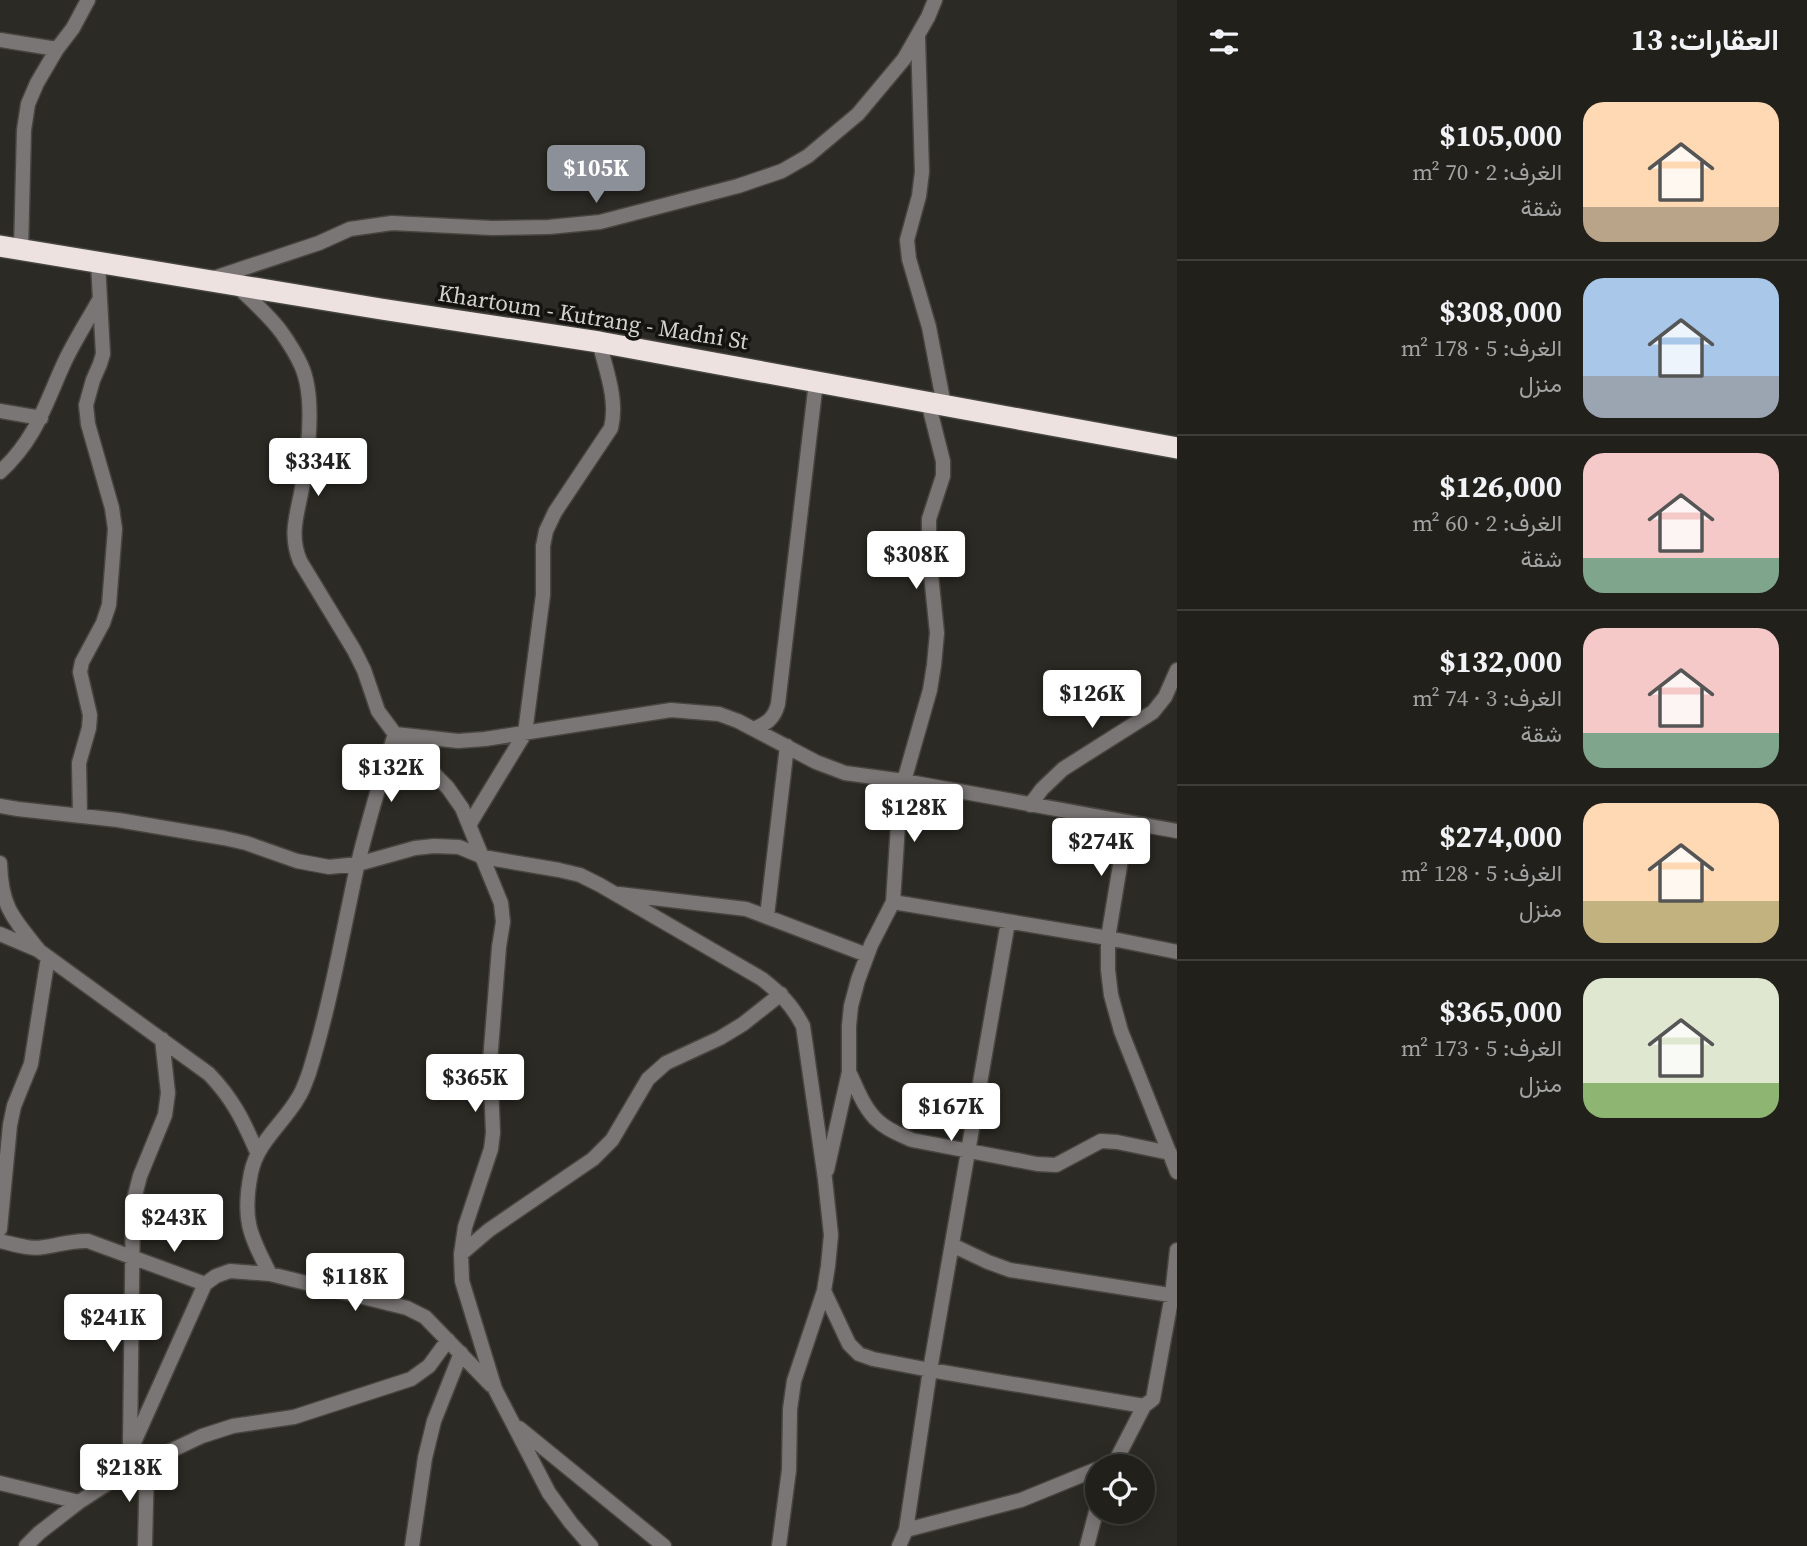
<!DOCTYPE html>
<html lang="ar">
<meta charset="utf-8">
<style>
body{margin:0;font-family:"Source Serif 4",Vazirmatn,serif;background:#292824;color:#f1f3f6;direction:rtl;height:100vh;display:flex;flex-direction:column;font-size:26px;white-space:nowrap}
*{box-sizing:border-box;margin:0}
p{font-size:23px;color:#a2a3a3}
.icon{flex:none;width:38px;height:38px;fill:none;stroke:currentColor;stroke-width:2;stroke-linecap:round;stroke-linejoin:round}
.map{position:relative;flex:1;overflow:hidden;direction:ltr}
.drawer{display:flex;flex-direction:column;background:#21201b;width:630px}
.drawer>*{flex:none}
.buttons{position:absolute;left:1085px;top:1454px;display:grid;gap:14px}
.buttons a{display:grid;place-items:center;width:70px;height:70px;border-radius:50%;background:#21201b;box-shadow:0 4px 18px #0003,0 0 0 2px #3e3e3a;font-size:35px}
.price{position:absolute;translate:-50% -60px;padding:0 16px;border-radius:7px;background:#fff;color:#222;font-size:23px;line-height:46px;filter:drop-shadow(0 2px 4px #0008)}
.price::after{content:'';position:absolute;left:50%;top:42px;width:21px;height:16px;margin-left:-10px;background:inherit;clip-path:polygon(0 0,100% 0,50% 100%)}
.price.selected{background:#8c9099;color:#fff}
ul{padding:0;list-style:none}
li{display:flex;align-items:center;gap:21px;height:175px;padding:0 28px}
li+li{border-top:2px solid #3e3e3a}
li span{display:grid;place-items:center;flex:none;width:196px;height:140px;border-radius:21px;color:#555}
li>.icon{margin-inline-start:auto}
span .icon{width:84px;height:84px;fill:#fffc;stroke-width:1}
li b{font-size:30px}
h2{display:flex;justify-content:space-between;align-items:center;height:84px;padding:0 28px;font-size:30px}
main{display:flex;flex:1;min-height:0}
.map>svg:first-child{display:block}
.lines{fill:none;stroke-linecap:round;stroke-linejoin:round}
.street-casing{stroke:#47453f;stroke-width:17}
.highway-casing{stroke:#47453f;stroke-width:24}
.street{stroke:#7b7676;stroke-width:14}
.highway{stroke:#ede2e0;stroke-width:21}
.labels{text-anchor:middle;stroke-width:7;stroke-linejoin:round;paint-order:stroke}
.street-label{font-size:23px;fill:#d3d1cd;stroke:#141310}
</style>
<main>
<section class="drawer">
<h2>العقارات: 13<svg class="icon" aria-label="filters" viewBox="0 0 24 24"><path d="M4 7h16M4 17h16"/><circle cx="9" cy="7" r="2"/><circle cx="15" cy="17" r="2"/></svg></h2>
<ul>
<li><span style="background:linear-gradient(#ffd9b3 75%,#b9a48a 0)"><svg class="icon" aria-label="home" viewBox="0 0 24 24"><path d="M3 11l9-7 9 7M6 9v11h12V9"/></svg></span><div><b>$105,000</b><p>الغرف: 2 · 70 m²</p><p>شقة</p></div></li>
<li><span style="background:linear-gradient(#a9c7e8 70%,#9aa5b1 0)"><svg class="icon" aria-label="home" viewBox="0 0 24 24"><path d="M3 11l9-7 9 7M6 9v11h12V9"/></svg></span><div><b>$308,000</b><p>الغرف: 5 · 178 m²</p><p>منزل</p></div></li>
<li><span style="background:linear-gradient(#f6c9c9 75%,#7fa58c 0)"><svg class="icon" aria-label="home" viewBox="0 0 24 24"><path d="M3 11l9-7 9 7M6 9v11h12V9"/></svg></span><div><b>$126,000</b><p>الغرف: 2 · 60 m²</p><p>شقة</p></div></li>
<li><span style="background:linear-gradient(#f6c9c9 75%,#7fa58c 0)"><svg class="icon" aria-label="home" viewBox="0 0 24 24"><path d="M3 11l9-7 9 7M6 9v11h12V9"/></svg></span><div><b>$132,000</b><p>الغرف: 3 · 74 m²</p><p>شقة</p></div></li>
<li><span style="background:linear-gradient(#ffd9b3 70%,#c2b280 0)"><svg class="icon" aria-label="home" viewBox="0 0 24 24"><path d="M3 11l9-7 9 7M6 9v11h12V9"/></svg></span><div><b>$274,000</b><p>الغرف: 5 · 128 m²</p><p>منزل</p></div></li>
<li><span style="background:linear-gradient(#dfe7d0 75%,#8fb573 0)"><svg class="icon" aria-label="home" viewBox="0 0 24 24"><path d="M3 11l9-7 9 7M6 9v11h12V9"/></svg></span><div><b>$365,000</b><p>الغرف: 5 · 173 m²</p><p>منزل</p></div></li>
</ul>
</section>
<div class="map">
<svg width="1177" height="1546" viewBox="0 0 1177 1546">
<rect width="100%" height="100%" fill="#2c2a24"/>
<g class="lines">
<g class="street-casing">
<path id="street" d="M 918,37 L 922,172 L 919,196 L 907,240 L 909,259 L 929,327 L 944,405
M 0,40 L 57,49
M 21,250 L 24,130 L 28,104 L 37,83 L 57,49 L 73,28 L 88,0
M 211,279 L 319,243 L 350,229 L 392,223 L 492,228 L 549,227 L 600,222 L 738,186 L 782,171 L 808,156 L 858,114 L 904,59 L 928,17 L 935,0
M 237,286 C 252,301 270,316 282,333 C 289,343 296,354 301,365 C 316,397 308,454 302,488 C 297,516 289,534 300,561 L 354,650 L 364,670 L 378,711 L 395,734 L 448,788 L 462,808 L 501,903 L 503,922 L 499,947 L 490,1062 L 493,1133 L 491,1149 L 465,1227 L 461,1254 L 462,1281 L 495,1389 L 549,1493 L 571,1523 L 591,1546
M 0,411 L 41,418
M 0,472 C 37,438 45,404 65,361 C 75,340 88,320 99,300
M 754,729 C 767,723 774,719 778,704 L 816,382
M 395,734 L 458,741 L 485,739 L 671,710 L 719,714 L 738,721 L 816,762 L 845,773 L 904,781 L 1177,831
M 1030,805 L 1042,789 L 1063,769 L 1153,712 L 1165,697 L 1177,670
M 0,806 L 18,809 L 118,820 L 224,838 L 246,843 L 297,861 L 329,867 L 358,864 L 415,848 L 434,846 L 459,847 L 483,857 L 559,870 L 580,875 L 600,885 L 762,979 C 781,994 792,1005 803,1026 L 825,1179 L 831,1235 L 828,1266 L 824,1291 L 794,1381 L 790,1409 L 789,1470 L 779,1546
M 80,815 L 79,763 L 89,728 L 90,715 L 80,672 L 82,662 L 103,623 L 109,605 L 115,529 L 112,508 L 88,424 L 86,405 L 93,380 L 100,364 L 103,354 L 98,263
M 1127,823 L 1108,938 L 1108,970 L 1111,995 L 1121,1031 L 1177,1172
M 469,825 L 525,733 L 543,595 L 543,546 L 546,531 L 555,512 L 611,428 C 618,400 606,370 599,342
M 0,863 C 1,906 12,917 38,949
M 619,894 L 746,909 L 867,955
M 893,902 L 1108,938 L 1177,952
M 767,916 L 787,746
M 0,934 L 38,950 L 209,1074 C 233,1099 243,1120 257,1152
M 849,1072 C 857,1088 864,1109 878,1121 C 887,1130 901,1135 912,1140 L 1037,1164 L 1056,1165 L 1101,1141 L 1117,1142 L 1170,1153
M 827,1170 L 849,1072 L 849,1026 L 851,1006 L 858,980 L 871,945 L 893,902 L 898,825 L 904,781 L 930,690 L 934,665 L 937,633 L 929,555 L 929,519 L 943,476 L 943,461 L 928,402
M 0,1229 L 10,1125 L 14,1106 L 31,1064 L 48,957
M 0,1241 C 14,1244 30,1250 44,1247 C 59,1245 73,1240 88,1241 L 205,1284
M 952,1245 L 988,1262 L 1010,1270 L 1177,1296
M 461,1254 L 489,1230 L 593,1159 L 612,1140 L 648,1079 L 666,1063 L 720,1038 L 743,1024 L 781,994
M 270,1274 C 249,1234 242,1218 251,1173 C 257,1142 283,1124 298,1098 C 303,1091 306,1081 309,1073 C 330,1006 342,936 357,867 C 368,822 381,778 395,734
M 824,1291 L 849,1344 L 859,1354 L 873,1359 L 930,1370 L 1144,1406
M 519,1428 L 664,1546
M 130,1444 L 133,1203 L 140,1176 L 165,1115 L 168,1093 L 162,1039
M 1113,1466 L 1144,1406 L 1153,1399 L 1172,1295 L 1177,1250
M 119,1476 L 205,1284 L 216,1276 L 230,1271 L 270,1274 L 407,1308 L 425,1317 L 491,1385
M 0,1483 L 79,1502
M 906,1530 L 1021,1500 L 1097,1469
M 26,1546 L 39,1533 L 79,1502 L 119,1476 L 147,1462 L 202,1436 L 233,1426 L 294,1417 L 411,1379 L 429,1366 L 448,1340
M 145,1546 L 147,1462
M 412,1546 L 425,1458 L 434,1421 L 461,1353
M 899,1546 L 906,1530 L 930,1370 L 1008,922
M 1087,1546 L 1097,1508"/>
</g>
<g class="highway-casing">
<path id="highway" d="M 0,246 L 381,309 L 599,342 L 1177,448"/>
</g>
<use href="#street" class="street"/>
<use href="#highway" class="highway"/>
</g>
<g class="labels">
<g class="street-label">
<text transform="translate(593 317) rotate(9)" y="8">Khartoum - Kutrang - Madni St</text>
</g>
</g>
</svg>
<div class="buttons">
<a><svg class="icon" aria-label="locate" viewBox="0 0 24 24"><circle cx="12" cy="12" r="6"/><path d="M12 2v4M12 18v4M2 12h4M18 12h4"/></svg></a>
</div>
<b class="price selected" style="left:596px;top:205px">$105K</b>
<b class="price" style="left:318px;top:498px">$334K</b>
<b class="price" style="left:916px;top:591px">$308K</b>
<b class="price" style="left:1092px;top:730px">$126K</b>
<b class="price" style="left:391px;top:804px">$132K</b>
<b class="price" style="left:914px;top:844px">$128K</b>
<b class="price" style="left:1101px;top:878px">$274K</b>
<b class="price" style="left:475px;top:1114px">$365K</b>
<b class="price" style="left:951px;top:1143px">$167K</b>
<b class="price" style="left:174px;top:1254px">$243K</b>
<b class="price" style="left:355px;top:1313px">$118K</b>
<b class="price" style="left:113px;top:1354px">$241K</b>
<b class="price" style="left:129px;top:1504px">$218K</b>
</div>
</main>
